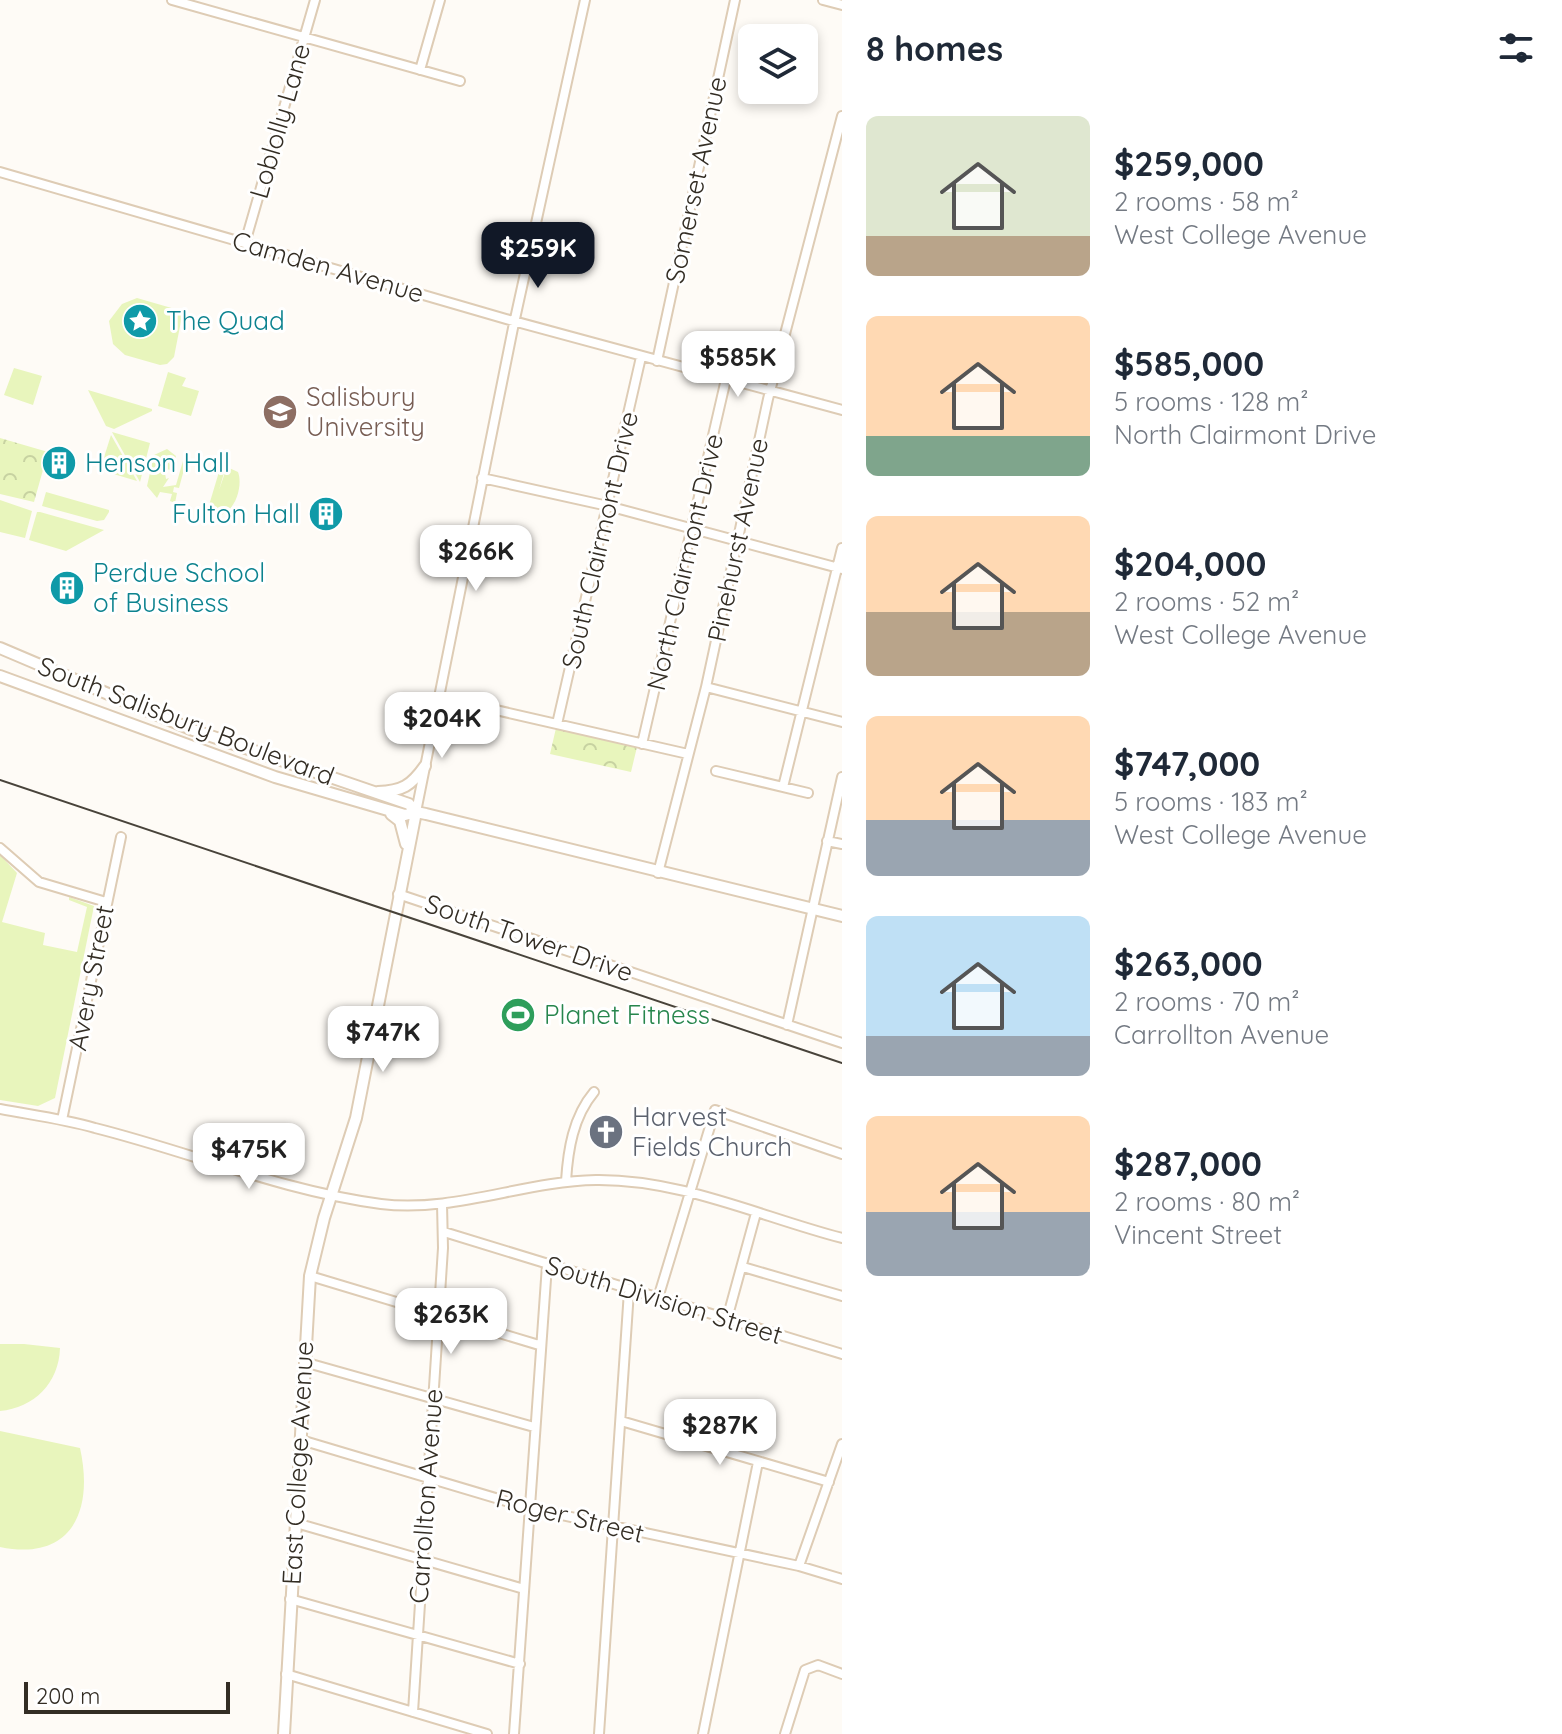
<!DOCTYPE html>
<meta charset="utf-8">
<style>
body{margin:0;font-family:Quicksand,sans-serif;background:#f2f2f3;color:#1f2937;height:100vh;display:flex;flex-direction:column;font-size:30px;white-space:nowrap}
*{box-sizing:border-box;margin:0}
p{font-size:26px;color:#747a83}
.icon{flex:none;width:44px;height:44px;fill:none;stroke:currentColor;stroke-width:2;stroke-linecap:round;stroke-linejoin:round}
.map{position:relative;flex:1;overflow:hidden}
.details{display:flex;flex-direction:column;background:#fff;width:720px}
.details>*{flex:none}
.buttons{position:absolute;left:738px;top:24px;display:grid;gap:16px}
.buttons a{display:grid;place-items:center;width:80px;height:80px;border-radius:12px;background:#fff;box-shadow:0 4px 12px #0003;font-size:40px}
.scale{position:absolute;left:24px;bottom:20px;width:206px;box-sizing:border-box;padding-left:8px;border:4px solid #332d24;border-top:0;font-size:22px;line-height:28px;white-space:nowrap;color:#332d24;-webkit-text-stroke:6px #fff;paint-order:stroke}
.price{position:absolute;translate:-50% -68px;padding:0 18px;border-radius:16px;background:#fff;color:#222;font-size:26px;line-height:52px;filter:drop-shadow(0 2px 4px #0008)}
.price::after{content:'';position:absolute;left:50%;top:48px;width:24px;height:18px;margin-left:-12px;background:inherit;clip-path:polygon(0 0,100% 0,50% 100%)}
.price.selected{background:#111827;color:#fff}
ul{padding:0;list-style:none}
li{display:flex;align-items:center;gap:24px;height:200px;padding:0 24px}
li span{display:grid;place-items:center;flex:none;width:224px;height:160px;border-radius:12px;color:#555}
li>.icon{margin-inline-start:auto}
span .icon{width:96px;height:96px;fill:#fffc;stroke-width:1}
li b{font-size:34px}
h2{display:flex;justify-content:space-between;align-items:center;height:96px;padding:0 24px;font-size:34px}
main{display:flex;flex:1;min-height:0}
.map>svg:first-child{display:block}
.grass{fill:#e8f5bc}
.park{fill:url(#park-crowns)}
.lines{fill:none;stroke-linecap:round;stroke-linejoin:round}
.minor-casing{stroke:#deccb5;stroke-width:12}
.major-casing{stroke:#deccb5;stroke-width:14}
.minor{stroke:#fff;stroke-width:8}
.major{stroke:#fff;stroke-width:10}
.rail{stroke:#48433a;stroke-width:2}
.labels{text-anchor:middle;stroke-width:6;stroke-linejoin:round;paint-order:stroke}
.street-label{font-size:26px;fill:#332d24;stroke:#fff}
.culture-label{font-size:26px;fill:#0d838f;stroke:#fff;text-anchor:start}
.education-label{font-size:26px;fill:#785e54;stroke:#fff;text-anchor:start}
.leisure-label{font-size:26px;fill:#27864d;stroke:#fff;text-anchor:start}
.worship-label{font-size:26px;fill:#5b616d;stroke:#fff;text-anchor:start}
</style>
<main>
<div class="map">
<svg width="842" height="1734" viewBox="0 0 842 1734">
<defs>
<pattern id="park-crowns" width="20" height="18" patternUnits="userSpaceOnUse" patternTransform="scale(2)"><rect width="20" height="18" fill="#e8f5bc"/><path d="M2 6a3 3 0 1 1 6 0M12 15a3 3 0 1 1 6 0" fill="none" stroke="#c7d2a1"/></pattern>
</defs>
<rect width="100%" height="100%" fill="#fefbf6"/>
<path class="grass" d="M 137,298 L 175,309 L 182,316 L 174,357 L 167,364 L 160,365 L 125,355 L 113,344 L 109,321 L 122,304 Z
M 14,368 L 42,376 L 33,405 L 4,395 Z
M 168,372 L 186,378 L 182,386 L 199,391 L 191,416 L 158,406 Z
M 88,390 L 152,409 L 152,411 L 114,429 L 106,426 Z
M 112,432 L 150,443 L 140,482 Z
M 111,435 L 137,481 L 100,470 Z
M 167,449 L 176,456 L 174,463 L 169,463 L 173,466 L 171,472 L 169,469 L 165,473 L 166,479 L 169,478 L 163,487 L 176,485 L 183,461 L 186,462 L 179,488 L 174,487 L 173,492 L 177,493 L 175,503 L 170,501 L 172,494 L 160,492 L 157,498 L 147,486 L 154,455 Z
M 221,465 L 226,466 L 219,490 L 227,467 L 238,472 C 243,485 236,510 221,515 L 207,512 Z
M 46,492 L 109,510 L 109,512 L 104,520 L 97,521 L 42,506 Z
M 0,500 L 32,511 L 25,538 L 0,532 Z
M 37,512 L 40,512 L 104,530 L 66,551 L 29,540 Z
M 0,855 L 17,873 L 2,922 L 45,933 L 43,945 L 77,952 L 87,907 L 69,900 L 69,897 L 94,906 L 55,1098 L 38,1106 L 0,1100 Z
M 24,1344 L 60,1348 C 59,1383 34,1408 0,1411 L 0,1344 Z
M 0,1431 L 80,1448 C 94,1510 72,1562 0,1547 Z"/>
<path class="park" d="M 0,438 L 48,452 L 34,502 L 0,494 Z
M 556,728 L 637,747 L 631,772 L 550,754 Z"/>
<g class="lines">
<g class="minor-casing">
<path id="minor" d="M 172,0 L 460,81
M 823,0 L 842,5
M 420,70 L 440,0
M 0,172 L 506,319 L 842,410
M 245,243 L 315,0
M 657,361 L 735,0
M 482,478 L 608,506 L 842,569
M 706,687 L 842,722
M 439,697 L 688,754
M 557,724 L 641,357
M 642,744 L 726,379
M 716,771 L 808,793
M 783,787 L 842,548
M 416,812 L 513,328 L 585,0
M 827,841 L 842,844
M 0,848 L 39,882 L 106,902
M 658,873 L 706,687 L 768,399 L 842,116
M 398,894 L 842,1043
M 787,1025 L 842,777
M 0,1109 C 32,1115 64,1119 95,1128 C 191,1152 282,1191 381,1204 C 454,1213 524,1181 596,1180 C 681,1179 761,1217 842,1238
M 62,1120 L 121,837
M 566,1181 C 568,1150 573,1117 594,1092
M 444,1232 L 842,1354
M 743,1267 L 842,1296
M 310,1276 L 539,1345
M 658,1298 L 715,1110 L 842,1154
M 727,1319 L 756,1213
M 304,1362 L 534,1427
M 621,1421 L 829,1482
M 301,1440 L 529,1508 L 799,1566 L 842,1579
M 296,1523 L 524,1589
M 799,1566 L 842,1444
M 290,1599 L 520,1664
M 286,1674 L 487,1734
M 413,1712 L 443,1248 L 442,1204
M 514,1734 L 547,1265
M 599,1734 L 629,1291
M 703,1734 L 758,1462
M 785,1734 L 805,1670 L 818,1665 L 842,1674"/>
</g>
<g class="major-casing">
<path id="major" d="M 0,648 L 193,730 L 409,804 L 416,812
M 0,676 L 275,777 L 405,815 L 416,812 L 426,814 L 842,916
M 378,792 C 402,791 411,786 425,766
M 391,814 L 400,821 L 406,844
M 284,1734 L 310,1276 L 324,1218 L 356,1118 L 416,812"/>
</g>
<use href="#minor" class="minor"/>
<use href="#major" class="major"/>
<path class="rail" d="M 0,780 L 842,1063"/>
</g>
<defs>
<g id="sight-disc" transform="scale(1.8)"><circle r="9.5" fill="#0f9aa8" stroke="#fff"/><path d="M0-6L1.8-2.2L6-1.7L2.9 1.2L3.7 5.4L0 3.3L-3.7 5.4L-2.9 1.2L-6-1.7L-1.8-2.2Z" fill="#fff"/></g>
<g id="university-disc" transform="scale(1.8)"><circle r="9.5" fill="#8d6e63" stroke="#fff"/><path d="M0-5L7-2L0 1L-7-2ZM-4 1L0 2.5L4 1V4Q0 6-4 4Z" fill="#fff"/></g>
<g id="building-disc" transform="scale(1.8)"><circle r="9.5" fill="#0f9aa8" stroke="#fff"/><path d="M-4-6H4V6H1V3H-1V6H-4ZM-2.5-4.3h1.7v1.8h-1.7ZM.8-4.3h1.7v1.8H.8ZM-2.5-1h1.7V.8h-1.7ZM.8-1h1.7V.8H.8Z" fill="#fff"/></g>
<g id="stadium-disc" transform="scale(1.8)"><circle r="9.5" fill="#2e9e5b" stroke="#fff"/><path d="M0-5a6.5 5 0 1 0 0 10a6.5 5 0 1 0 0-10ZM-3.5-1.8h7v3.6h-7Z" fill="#fff"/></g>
<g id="church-disc" transform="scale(1.8)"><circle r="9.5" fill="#6b7280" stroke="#fff"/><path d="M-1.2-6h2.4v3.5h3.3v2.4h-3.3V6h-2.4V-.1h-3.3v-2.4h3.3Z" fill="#fff"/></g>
</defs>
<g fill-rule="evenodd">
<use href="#sight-disc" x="140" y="321"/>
<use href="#university-disc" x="280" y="412"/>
<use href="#building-disc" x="59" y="463"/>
<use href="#building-disc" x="326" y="514"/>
<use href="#building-disc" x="67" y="588"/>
<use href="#stadium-disc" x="518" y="1015"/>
<use href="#church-disc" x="606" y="1132"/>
</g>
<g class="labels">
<g class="street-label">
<text transform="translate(280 121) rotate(-74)" y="9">Loblolly Lane</text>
<text transform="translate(696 180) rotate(-78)" y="9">Somerset Avenue</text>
<text transform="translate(328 267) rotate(16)" y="9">Camden Avenue</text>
<text transform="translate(600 540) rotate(-77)" y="9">South Clairmont Drive</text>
<text transform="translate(738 540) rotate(-78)" y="9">Pinehurst Avenue</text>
<text transform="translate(685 562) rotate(-77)" y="9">North Clairmont Drive</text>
<text transform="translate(186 721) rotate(21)" y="9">South Salisbury Boulevard</text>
<text transform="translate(529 938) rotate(19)" y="9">South Tower Drive</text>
<text transform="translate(91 978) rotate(-79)" y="9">Avery Street</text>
<text transform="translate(664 1300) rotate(17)" y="9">South Division Street</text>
<text transform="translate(298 1463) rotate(-87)" y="9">East College Avenue</text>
<text transform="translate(426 1496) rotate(-86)" y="9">Carrollton Avenue</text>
<text transform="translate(570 1516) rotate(14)" y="9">Roger Street</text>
</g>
<g class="culture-label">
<text x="166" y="330">The Quad</text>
<text x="85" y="472">Henson Hall</text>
<text x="300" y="523" text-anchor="end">Fulton Hall</text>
<text x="93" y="582">Perdue School<tspan x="93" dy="30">of Business</tspan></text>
</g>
<g class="education-label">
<text x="306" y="406">Salisbury<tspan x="306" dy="30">University</tspan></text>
</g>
<g class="leisure-label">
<text x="544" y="1024">Planet Fitness</text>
</g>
<g class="worship-label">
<text x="632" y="1126">Harvest<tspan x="632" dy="30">Fields Church</tspan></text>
</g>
</g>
</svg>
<div class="buttons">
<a><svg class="icon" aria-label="layers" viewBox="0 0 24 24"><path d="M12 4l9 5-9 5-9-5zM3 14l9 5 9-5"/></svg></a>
</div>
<div class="scale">200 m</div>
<b class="price selected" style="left:538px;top:290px">$259K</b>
<b class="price" style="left:738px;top:399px">$585K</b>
<b class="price" style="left:476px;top:593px">$266K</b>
<b class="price" style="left:442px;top:760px">$204K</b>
<b class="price" style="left:383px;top:1074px">$747K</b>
<b class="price" style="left:249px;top:1191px">$475K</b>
<b class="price" style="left:451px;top:1356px">$263K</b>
<b class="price" style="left:720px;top:1467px">$287K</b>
</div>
<section class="details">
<h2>8 homes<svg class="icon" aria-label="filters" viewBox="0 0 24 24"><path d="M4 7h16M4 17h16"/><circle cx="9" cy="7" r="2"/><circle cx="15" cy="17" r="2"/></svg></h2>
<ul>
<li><span style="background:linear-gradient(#dfe7d0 75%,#b9a48a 0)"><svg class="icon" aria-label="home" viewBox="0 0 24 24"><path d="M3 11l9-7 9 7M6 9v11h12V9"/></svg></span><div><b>$259,000</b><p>2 rooms · 58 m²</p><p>West College Avenue</p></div></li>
<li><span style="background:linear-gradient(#ffd9b3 75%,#7fa58c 0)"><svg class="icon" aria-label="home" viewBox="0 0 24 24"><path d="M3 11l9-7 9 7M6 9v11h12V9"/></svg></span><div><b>$585,000</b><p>5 rooms · 128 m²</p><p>North Clairmont Drive</p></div></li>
<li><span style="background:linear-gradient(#ffd9b3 60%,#b9a48a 0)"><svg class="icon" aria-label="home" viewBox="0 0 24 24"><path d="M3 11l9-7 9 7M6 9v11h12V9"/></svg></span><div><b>$204,000</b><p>2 rooms · 52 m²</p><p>West College Avenue</p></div></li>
<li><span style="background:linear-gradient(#ffd9b3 65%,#9aa5b1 0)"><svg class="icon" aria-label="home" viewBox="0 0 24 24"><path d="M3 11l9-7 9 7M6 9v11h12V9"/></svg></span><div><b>$747,000</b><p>5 rooms · 183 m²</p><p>West College Avenue</p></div></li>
<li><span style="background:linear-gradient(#bfe0f5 75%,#9aa5b1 0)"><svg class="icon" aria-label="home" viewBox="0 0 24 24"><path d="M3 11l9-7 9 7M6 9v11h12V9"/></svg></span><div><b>$263,000</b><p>2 rooms · 70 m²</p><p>Carrollton Avenue</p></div></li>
<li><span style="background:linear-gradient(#ffd9b3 60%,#9aa5b1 0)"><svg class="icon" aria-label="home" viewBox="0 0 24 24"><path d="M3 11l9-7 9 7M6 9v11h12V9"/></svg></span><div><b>$287,000</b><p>2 rooms · 80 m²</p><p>Vincent Street</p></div></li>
</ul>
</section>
</main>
